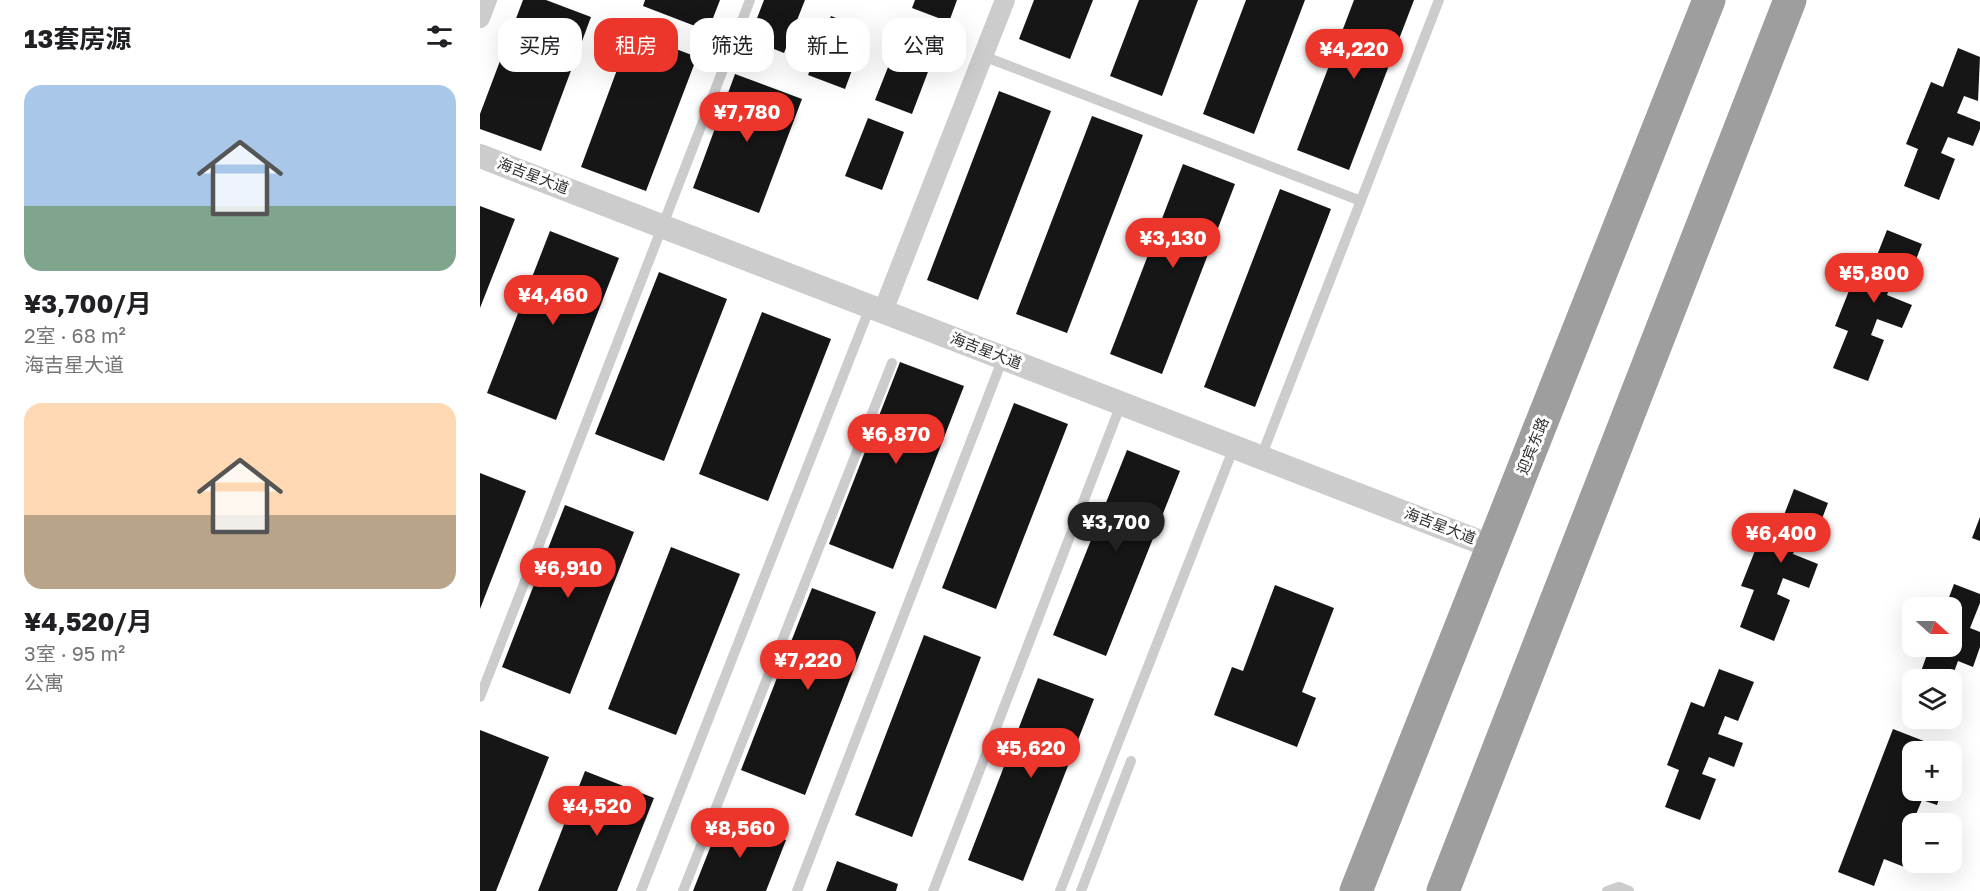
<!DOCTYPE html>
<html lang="zh">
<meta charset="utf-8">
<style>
body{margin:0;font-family:"Golos Text","Noto Sans SC",sans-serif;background:#f2f2f2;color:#202124;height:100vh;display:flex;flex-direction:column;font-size:22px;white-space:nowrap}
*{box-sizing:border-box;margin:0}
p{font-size:20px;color:#757577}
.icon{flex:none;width:33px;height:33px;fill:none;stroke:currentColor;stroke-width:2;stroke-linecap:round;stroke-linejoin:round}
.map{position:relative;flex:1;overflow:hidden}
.panel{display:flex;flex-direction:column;background:#fff;width:480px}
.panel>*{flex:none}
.top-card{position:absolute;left:18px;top:18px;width:570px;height:54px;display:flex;gap:12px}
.needle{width:39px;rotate:111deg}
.fabs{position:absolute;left:1422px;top:597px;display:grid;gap:12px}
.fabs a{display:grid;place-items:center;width:60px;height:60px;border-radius:12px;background:#fff;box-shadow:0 6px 24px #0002;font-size:30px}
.price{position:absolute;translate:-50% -51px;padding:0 14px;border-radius:21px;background:#ec362c;color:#fff;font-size:20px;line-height:39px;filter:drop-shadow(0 2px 3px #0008)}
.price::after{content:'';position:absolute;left:50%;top:36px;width:18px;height:14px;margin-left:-9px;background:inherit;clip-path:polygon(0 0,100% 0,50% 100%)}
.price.active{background:#222;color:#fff}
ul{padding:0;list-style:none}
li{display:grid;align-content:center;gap:12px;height:318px;padding:0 24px}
li span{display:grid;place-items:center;height:186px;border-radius:18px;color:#555}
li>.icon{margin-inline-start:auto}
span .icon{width:108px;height:108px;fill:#fffc;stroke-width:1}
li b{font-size:26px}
h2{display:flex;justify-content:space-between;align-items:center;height:72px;padding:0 24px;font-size:26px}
.tag{padding:0 21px;border-radius:18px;background:#fff;box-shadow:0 6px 24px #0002;font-size:21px;line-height:54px}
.tag.active{background:#ec362c;color:#fff}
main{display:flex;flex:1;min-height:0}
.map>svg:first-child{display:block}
.building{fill:#161616}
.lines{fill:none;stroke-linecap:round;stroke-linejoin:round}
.service{stroke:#ccc;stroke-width:10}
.minor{stroke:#ccc;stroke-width:20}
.tertiary{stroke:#ccc;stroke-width:24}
.trunk{stroke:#9e9e9e;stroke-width:33}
.labels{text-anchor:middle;stroke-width:6;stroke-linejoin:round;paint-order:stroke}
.street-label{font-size:15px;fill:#2f2f2f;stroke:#fff}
</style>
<main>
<section class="panel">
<h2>13套房源<svg class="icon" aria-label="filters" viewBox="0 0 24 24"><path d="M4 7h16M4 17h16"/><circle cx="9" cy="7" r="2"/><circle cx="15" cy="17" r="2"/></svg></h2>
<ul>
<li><span style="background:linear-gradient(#a9c7e8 65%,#7fa58c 0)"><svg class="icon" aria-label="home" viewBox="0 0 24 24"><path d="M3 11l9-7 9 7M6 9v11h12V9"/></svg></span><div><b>¥3,700/月</b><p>2室 · 68 m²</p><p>海吉星大道</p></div></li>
<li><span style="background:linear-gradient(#ffd9b3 60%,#b9a48a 0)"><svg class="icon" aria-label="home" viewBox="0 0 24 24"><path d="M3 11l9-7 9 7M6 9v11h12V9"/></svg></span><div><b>¥4,520/月</b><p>3室 · 95 m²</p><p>公寓</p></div></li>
</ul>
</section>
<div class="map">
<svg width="1500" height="891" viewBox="0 0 1500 891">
<rect width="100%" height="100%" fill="#fff"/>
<path class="building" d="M 43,0 L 66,0 L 111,17 L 61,151 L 0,129 L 0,114 Z
M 165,0 L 240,0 L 228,31 L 163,6 Z
M 284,0 L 325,0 L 304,53 L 269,39 Z
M 435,0 L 477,0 L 469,22 L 432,8 Z
M 554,0 L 613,0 L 590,59 L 539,39 Z
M 659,0 L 718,0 L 682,96 L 630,76 Z
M 766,0 L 825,0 L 774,134 L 723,114 Z
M 874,0 L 934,0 L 869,170 L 817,150 Z
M 351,16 L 387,30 L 365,89 L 328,75 Z
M 151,32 L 217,57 L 166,191 L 101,167 Z
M 418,42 L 454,56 L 432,114 L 395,100 Z
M 1478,48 L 1500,57 L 1498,101 L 1484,96 L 1477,113 L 1500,122 L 1500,129 L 1493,146 L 1468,137 L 1461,153 L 1475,159 L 1459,200 L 1424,186 L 1438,149 L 1426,144 L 1451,82 L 1463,87 Z
M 255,74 L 322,99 L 279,213 L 213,188 Z
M 519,91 L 571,111 L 498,300 L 447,280 Z
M 612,116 L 663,135 L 587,333 L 536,314 Z
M 388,118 L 424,132 L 402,190 L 365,176 Z
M 703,164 L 755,184 L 682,374 L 630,354 Z
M 800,189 L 851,209 L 775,407 L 724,387 Z
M 0,206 L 35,219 L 0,308 Z
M 1407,230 L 1442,244 L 1427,283 L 1413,277 L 1407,295 L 1432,305 L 1422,328 L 1397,319 L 1391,335 L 1404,340 L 1388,381 L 1353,368 L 1368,331 L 1355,326 L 1380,263 L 1392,268 Z
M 70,231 L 139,258 L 76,420 L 7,393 Z
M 179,272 L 247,299 L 184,461 L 115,434 Z
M 282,312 L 351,339 L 288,501 L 219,474 Z
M 420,362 L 484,386 L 413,569 L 349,544 Z
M 534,403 L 588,424 L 516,609 L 462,588 Z
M 647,450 L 700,471 L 626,656 L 573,635 Z
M 0,473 L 46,491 L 0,609 Z
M 1314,489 L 1348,503 L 1333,542 L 1320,537 L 1313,554 L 1338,564 L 1329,588 L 1303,578 L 1297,594 L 1310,600 L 1294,641 L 1260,627 L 1274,590 L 1261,586 L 1286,523 L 1299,528 Z
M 85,505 L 154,532 L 90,694 L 22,667 Z
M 1500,517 L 1500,541 L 1492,538 Z
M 191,547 L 260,574 L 196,735 L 128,709 Z
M 1474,584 L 1500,594 L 1500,603 L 1490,628 L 1500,632 L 1500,647 L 1493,667 L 1478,661 L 1471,680 L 1438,680 L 1450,646 L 1472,646 L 1472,608 L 1465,608 Z
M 795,585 L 854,608 L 822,692 L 836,698 L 817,747 L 734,715 L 752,667 L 763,671 Z
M 332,588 L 396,612 L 325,795 L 261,770 Z
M 444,635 L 501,657 L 432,837 L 375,815 Z
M 1239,669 L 1274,682 L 1258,721 L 1245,716 L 1238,734 L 1263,743 L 1254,767 L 1229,757 L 1222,774 L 1236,779 L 1220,820 L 1185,807 L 1199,770 L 1187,765 L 1211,702 L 1224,707 Z
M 558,678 L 614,699 L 543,881 L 488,860 Z
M 1413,729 L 1449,743 L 1446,752 L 1432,752 L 1432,790 L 1462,790 L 1457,805 L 1442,800 L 1432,824 L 1425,843 L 1432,846 L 1432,862 L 1435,862 L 1432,870 L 1404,859 L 1394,886 L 1358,872 Z
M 0,730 L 69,757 L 16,891 L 0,891 Z
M 105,771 L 174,798 L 137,891 L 58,891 Z
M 243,815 L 306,840 L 286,891 L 213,891 Z
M 357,861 L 418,884 L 416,891 L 346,891 Z"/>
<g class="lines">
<path class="service" d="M 503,56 L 881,201
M 781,457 L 959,0
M 0,697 L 270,0
M 161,891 L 390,307
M 203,891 L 412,363
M 317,891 L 523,358
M 453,891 L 641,404
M 580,891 L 754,447
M 601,891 L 651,761
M 1127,891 L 1139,887 L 1149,891"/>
<path class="minor" d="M 0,18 L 7,0
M 403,311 L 525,0"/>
<path class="tertiary" d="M 0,156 L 1013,547"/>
<path class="trunk" d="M 876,891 L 1229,0
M 963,891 L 1310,0"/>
</g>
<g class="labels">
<g class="street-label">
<text transform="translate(53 176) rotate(21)" y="5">海吉星大道</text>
<text transform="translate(506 351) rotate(21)" y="5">海吉星大道</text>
<text transform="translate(1053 446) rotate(-68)" y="5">迎宾东路</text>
<text transform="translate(960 526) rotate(21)" y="5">海吉星大道</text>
</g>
</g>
</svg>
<div class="fabs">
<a><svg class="needle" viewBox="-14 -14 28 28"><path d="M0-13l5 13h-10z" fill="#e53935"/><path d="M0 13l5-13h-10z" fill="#757577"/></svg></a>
<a><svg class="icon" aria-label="layers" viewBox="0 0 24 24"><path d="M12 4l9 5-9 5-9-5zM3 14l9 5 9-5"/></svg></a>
<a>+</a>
<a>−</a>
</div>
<b class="price" style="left:874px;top:80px">¥4,220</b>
<b class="price" style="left:267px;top:143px">¥7,780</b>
<b class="price" style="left:693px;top:269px">¥3,130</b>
<b class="price" style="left:1394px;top:304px">¥5,800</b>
<b class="price" style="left:73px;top:326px">¥4,460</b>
<b class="price" style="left:416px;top:465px">¥6,870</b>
<b class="price active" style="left:636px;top:553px">¥3,700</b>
<b class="price" style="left:1301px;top:564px">¥6,400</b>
<b class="price" style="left:88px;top:599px">¥6,910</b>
<b class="price" style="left:328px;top:691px">¥7,220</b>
<b class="price" style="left:551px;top:779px">¥5,620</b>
<b class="price" style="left:117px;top:837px">¥4,520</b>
<b class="price" style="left:260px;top:859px">¥8,560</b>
<div class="top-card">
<a class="tag">买房</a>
<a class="tag active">租房</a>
<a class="tag">筛选</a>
<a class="tag">新上</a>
<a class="tag">公寓</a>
</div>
</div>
</main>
